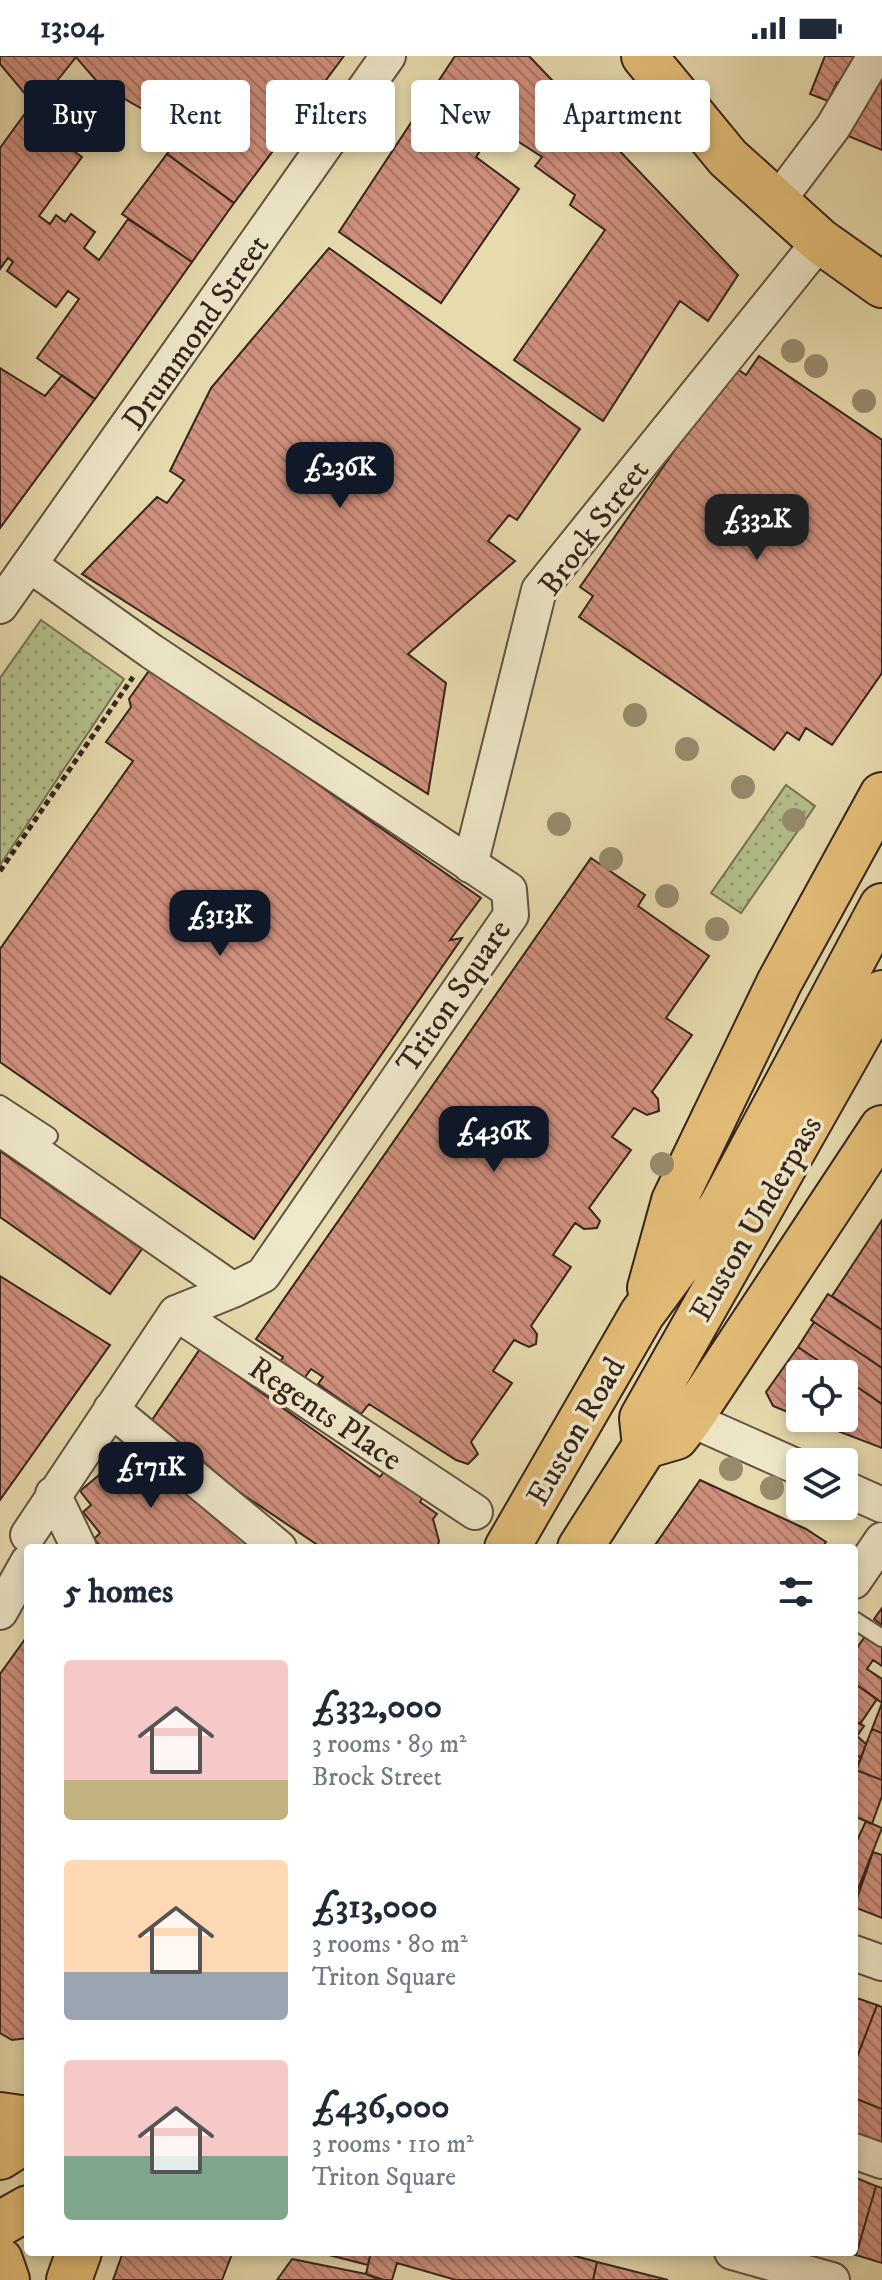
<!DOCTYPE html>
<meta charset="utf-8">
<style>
body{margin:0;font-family:"IM FELL DW Pica",serif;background:#f6f6f7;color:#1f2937;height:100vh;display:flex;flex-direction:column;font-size:30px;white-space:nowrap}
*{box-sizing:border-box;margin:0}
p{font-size:26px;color:#747a83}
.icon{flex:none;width:44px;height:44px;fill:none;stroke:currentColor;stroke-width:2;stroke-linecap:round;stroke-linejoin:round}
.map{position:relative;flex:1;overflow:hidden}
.details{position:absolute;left:24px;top:1488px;width:834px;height:712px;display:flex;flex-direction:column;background:#fff;border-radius:8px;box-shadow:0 4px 12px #0003}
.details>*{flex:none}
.banner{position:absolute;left:24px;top:24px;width:834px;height:72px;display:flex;gap:16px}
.fabs{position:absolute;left:786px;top:1304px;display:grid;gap:16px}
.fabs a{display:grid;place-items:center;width:72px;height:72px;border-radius:8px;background:#fff;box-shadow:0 4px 12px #0003;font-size:40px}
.price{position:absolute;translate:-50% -68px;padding:0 18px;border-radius:16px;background:#111827;color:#fff;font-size:26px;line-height:52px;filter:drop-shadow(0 2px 4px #0008)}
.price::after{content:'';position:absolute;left:50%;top:48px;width:24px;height:18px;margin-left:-12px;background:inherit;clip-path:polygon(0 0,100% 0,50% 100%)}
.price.selected{background:#222;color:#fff}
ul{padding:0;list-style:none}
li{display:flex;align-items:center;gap:24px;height:200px;padding:0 40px}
li span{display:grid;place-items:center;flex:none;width:224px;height:160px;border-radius:8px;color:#555}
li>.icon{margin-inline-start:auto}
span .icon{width:96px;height:96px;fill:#fffc;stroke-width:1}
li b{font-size:34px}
h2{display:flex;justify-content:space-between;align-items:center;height:96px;padding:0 40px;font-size:34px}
.pill{padding:0 28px;border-radius:8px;background:#fff;box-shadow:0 4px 12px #0003;font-size:28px;line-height:72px}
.pill.selected{background:#111827;color:#fff}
.status{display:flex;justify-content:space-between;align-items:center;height:56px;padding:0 40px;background:#fff;direction:ltr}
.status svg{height:22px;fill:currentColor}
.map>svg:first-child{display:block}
.grass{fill:url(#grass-dots);stroke:#757254;stroke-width:2}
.building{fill:url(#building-back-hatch);stroke:#36241c;stroke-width:2}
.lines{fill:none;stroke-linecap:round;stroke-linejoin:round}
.lane-casing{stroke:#625240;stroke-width:20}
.street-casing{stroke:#625240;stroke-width:38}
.primary-casing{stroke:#36241c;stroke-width:48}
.highway-casing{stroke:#36241c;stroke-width:48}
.path{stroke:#36241c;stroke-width:5;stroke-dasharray:6 4;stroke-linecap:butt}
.lane{stroke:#efe8ca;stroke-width:16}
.street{stroke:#efe8ca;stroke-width:34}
.primary{stroke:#e4be77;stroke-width:44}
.highway{stroke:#e4be77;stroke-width:44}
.tree{fill:#978c6d}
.labels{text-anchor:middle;stroke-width:7;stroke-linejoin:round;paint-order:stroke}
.street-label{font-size:32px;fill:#36241c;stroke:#efe8ca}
</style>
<div class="status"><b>13:04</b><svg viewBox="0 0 49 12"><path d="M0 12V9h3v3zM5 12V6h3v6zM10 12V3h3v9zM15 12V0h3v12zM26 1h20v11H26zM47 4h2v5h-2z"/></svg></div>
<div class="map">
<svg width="882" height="2224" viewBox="0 0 882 2224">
<defs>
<pattern id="grass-dots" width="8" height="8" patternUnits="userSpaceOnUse" patternTransform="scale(2)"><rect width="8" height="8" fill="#b4c08b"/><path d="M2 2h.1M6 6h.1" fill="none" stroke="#939c71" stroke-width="1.8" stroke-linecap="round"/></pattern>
<pattern id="building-back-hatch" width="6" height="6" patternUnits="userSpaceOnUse" patternTransform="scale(2)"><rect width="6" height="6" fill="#cf907e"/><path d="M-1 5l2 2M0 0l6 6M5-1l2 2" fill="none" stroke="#a97566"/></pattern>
</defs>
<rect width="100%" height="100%" fill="#e7dbae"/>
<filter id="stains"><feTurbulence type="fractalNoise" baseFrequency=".0025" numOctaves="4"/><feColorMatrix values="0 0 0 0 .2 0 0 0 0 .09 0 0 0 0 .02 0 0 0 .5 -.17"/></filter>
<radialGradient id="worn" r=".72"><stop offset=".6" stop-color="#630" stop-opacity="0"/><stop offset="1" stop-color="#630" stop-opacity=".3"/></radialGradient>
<path class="grass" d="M 41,564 L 124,623 L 0,809 L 0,622 Z
M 786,729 L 815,750 L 741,857 L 711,837 Z"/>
<path class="building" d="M 0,0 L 75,0 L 76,1 L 36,51 L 0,8 Z
M 344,0 L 234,147 L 167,98 L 179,80 L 151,58 L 100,29 L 75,0 Z
M 455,0 L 529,0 L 738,219 L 708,265 L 680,245 L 603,365 L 514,304 L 605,174 L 570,149 L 575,139 L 535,110 L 542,101 L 496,71 L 476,101 L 519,133 L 441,247 L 339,176 Z
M 825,0 L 867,0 L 852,33 L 837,26 L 828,45 L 810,38 Z
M 882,16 L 882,94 L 841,77 Z
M 24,59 L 82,101 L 39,160 L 50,168 L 56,159 L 65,166 L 71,158 L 95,176 L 84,192 L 99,204 L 128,163 L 192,206 L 95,343 L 37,302 L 79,243 L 68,235 L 56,251 L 7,215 L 13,206 L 8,202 L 0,213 L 0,92 Z
M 167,98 L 234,147 L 192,206 L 122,158 Z
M 329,192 L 580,373 L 517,464 L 509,459 L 488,485 L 515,505 L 408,598 L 446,627 L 428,738 L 82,518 L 157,441 L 167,447 L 184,424 L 170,415 L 211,332 Z
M 759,300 L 882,384 L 882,617 L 832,689 L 806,672 L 799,684 L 787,676 L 774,694 L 579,561 L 593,540 L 580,531 L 733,310 L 746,319 Z
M 0,312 L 45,340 L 62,319 L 95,343 L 0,472 Z
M 151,612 L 481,842 L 450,884 L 462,882 L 254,1183 L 0,1006 L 0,893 L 133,705 L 106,686 L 131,651 L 129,643 Z
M 591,802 L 645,839 L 638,850 L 709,900 L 666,962 L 692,979 L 652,1036 L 658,1043 L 659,1055 L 647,1059 L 634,1052 L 612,1081 L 631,1094 L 589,1152 L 600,1165 L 597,1172 L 584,1173 L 575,1167 L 553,1199 L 571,1211 L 531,1270 L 537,1278 L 536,1288 L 529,1291 L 514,1284 L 493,1315 L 512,1327 L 471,1386 L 478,1398 L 468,1408 L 456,1404 L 369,1348 L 361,1358 L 318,1328 L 323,1321 L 311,1313 L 300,1328 L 277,1311 L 283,1301 L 256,1283 Z
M 0,1095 L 142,1193 L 110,1238 L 0,1161 Z
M 882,1164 L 882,1274 L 832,1240 Z
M 0,1220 L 110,1289 L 0,1444 Z
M 828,1238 L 882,1274 L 882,1312 L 811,1264 Z
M 814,1266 L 882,1312 L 882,1348 L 844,1322 L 844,1318 L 838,1318 L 798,1291 Z
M 798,1291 L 838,1318 L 800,1318 L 800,1361 L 773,1350 L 766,1336 Z
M 200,1293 L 380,1421 L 387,1412 L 425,1437 L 420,1446 L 437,1458 L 433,1463 L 439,1485 L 437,1492 L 322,1492 L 146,1373 Z
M 844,1322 L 882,1348 L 882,1392 L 804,1362 L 844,1362 Z
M 134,1390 L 253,1492 L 102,1492 L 94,1483 L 100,1477 L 83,1456 L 91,1449 L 80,1435 Z
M 700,1424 L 806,1473 L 826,1486 L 822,1492 L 653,1492 Z
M 882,1552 L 882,1569 L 874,1563 Z
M 28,1579 L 28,1982 L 12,1984 L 0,1977 L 0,1618 Z
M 866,1579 L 882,1589 L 882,1610 L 873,1604 L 867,1613 L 882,1623 L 882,1647 L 854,1627 L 854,1596 Z
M 854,1627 L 877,1643 L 860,1668 L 854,1664 Z
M 882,1647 L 882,1677 L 872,1673 Z
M 854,1664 L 864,1670 L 857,1680 L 866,1688 L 861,1702 L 854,1697 Z
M 872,1673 L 882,1677 L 882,1724 L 856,1714 Z
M 854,1697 L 861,1702 L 854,1720 Z
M 856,1714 L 882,1724 L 882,1740 L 872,1768 L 854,1760 Z
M 866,1765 L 882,1772 L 854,1843 L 854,1791 Z
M 873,1796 L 882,1799 L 882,1862 L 854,1851 Z
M 854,1941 L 877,1949 L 854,2009 Z
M 877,1949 L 882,1951 L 882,2053 L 854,2042 L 854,2009 Z
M 854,2042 L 882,2053 L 882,2090 L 854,2079 Z
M 854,2121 L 876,2130 L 856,2199 L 845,2196 L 854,2196 Z
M 876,2130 L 882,2132 L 882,2207 L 856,2199 Z
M 123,2196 L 224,2196 L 232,2198 L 222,2224 L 113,2224 Z
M 317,2196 L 371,2196 L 368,2209 Z
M 371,2196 L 561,2196 L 597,2206 L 593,2224 L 456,2224 L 397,2207 L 392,2224 L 384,2224 L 366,2218 Z
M 292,2203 L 366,2218 L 380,2224 L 277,2224 Z
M 597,2206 L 668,2224 L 593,2224 Z"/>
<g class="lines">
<g class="lane-casing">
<path id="lane" d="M 0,1048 L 49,1080
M 854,1564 L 882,1582"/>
</g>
<g class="street-casing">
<path id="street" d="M 776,147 L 833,71 L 875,0
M 0,550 L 388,0
M 470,809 L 539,534 L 820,185
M 0,1072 L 233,1234 L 263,1219 L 511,859 L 509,834 L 151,595 L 30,509
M 176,1257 L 475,1456
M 111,1353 L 279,1492
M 690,1363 L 800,1412
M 844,1432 L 882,1449
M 53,1438 L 79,1492
M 28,1479 L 176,1257 L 233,1234
M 854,1525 L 882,1484
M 0,1556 L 28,1506
M 854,1897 L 882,1907
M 854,2095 L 882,2105
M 732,2196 L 832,2224"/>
</g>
<g class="primary-casing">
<path id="primary" d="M 0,2059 L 28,2063
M 0,2204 L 7,2224
M 69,2224 L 79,2196"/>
</g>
<g class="highway-casing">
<path id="highway" d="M 644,0 L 728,102 L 820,185 L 882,229
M 650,1232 L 674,1145 L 779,927 L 882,739
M 645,1390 L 642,1362 L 882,937
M 645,1390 L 676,1381 L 690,1363 L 882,1072
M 507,1492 L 642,1258 L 721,1151 L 882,850
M 580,1492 L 645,1390
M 0,2101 L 28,2083
M 0,2168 L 28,2152"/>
</g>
<path class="path" d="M 0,815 L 133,621"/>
<use href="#lane" class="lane"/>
<use href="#street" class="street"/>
<use href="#primary" class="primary"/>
<use href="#highway" class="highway"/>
</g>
<g class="tree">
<circle cx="793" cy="295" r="12"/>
<circle cx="816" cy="310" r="12"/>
<circle cx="864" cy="345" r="12"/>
<circle cx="635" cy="659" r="12"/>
<circle cx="687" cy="693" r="12"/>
<circle cx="743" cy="731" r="12"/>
<circle cx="794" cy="764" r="12"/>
<circle cx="559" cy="768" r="12"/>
<circle cx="611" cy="803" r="12"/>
<circle cx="667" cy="840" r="12"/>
<circle cx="717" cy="873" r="12"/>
<circle cx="662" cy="1108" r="12"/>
<circle cx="731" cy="1413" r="12"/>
<circle cx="772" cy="1432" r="12"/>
</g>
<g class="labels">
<g class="street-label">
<text transform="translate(195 276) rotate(-55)" y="11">Drummond Street</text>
<text transform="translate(593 471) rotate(-53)" y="11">Brock Street</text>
<text transform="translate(453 940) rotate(-56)" y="11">Triton Square</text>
<text transform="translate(755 1162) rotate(-60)" y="11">Euston Underpass</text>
<text transform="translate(326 1357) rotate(34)" y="11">Regents Place</text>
<text transform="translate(575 1375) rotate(-60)" y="11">Euston Road</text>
</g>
</g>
<rect width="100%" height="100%" filter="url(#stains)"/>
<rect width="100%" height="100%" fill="url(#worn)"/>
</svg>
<div class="fabs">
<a><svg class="icon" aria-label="locate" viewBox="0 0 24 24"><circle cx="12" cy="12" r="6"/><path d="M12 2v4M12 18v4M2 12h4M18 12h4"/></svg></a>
<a><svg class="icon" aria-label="layers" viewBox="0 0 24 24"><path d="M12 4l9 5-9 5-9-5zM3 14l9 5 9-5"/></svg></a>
</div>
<b class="price" style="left:340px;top:454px">£236K</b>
<b class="price selected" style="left:757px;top:506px">£332K</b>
<b class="price" style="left:220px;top:902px">£313K</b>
<b class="price" style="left:494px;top:1118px">£436K</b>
<b class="price" style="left:151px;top:1454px">£171K</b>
<div class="banner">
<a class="pill selected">Buy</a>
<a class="pill">Rent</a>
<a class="pill">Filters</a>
<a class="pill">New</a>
<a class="pill">Apartment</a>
</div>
<section class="details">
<h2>5 homes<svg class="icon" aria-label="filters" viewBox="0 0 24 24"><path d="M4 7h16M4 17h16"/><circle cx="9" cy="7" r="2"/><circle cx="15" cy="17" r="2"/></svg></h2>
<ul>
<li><span style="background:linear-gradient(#f6c9c9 75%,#c2b280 0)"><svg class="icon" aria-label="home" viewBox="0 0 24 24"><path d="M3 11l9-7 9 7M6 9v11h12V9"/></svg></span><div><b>£332,000</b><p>3 rooms · 89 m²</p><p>Brock Street</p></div></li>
<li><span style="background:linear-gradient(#ffd9b3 70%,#9aa5b1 0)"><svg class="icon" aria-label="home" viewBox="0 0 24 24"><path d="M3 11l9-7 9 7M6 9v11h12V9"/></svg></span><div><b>£313,000</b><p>3 rooms · 80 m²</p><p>Triton Square</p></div></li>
<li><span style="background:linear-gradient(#f6c9c9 60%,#7fa58c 0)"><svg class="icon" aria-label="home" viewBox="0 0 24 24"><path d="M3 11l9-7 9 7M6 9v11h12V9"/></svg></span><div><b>£436,000</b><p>3 rooms · 110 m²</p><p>Triton Square</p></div></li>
</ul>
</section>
</div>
